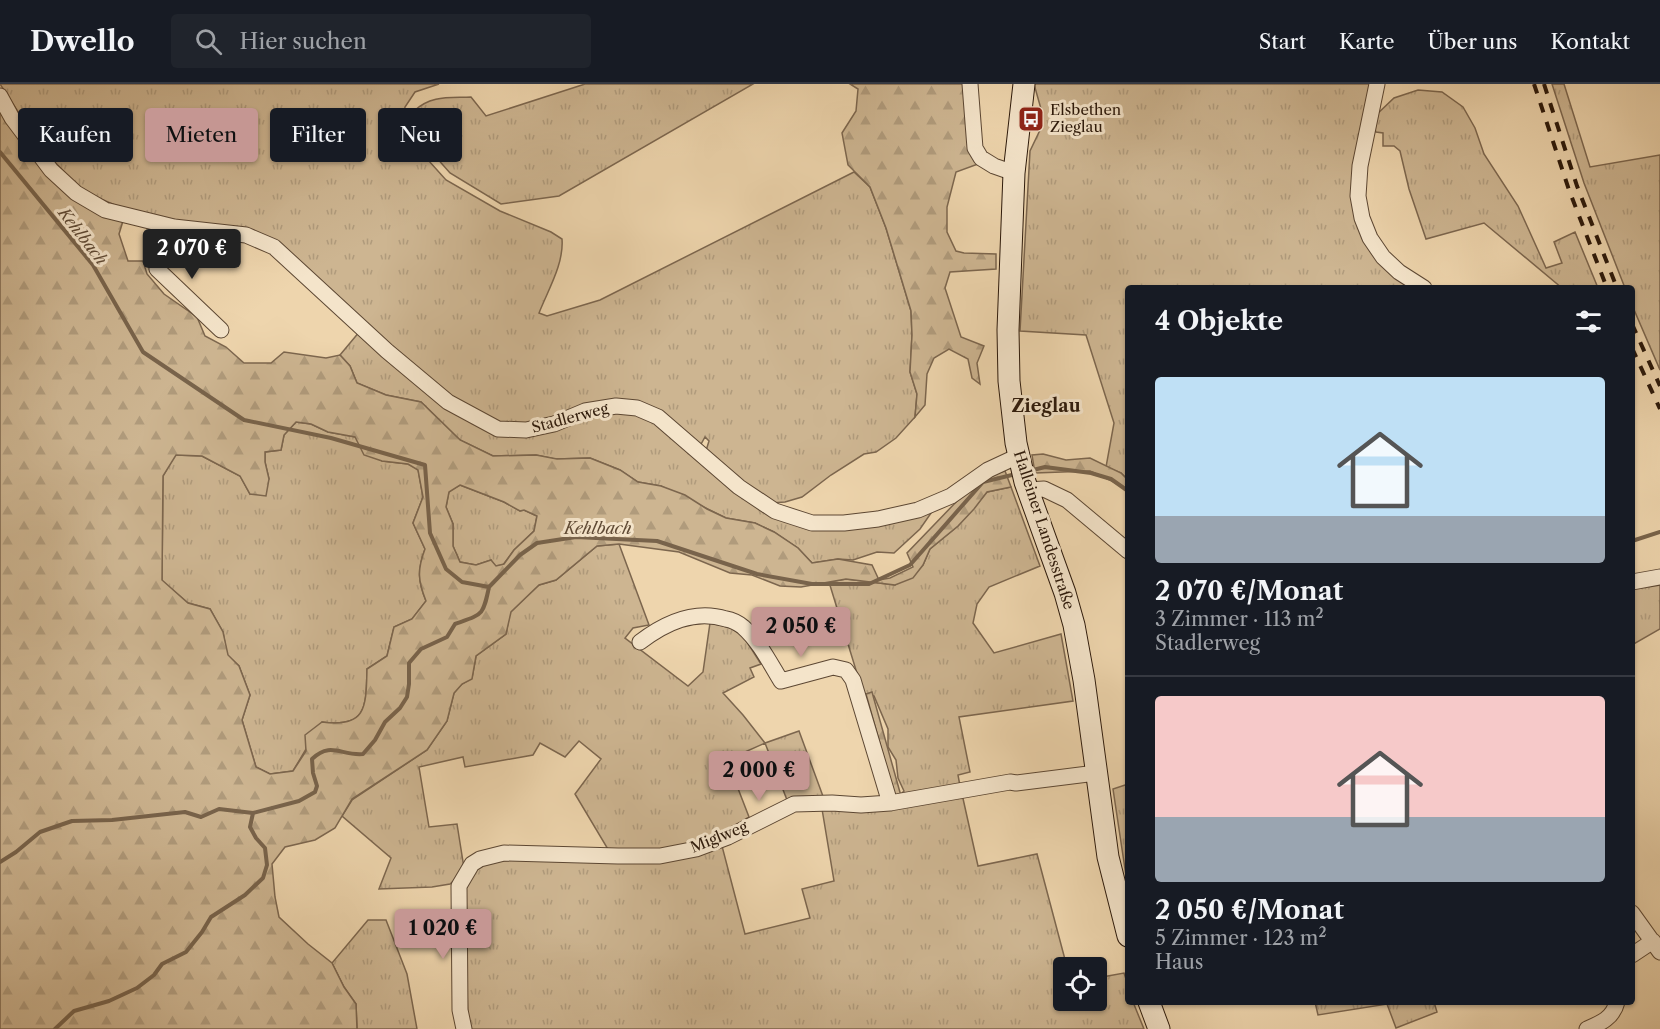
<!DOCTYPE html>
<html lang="de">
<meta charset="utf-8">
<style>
body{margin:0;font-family:"Libre Caslon Text",serif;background:#20242c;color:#f1f3f6;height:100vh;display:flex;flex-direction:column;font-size:22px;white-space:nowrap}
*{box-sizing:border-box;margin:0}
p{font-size:20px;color:#9ea1a6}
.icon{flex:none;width:33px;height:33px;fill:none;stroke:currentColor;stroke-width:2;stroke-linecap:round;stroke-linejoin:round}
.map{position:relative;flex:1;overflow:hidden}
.sheet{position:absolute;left:1125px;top:201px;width:510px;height:720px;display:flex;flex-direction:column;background:#171b24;border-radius:6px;box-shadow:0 2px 4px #0004}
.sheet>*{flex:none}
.guide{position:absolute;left:18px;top:24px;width:570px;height:54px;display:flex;gap:12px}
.tools{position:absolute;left:1053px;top:873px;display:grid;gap:12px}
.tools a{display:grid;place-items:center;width:54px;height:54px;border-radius:6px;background:#171b24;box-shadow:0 2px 4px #0004;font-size:30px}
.price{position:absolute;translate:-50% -51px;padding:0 14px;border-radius:6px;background:#c59692;color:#111;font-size:20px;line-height:39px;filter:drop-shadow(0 2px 3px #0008)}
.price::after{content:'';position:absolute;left:50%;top:36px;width:18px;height:14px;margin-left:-9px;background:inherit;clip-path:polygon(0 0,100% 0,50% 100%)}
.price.on{background:#222;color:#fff}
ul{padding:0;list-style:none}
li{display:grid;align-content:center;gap:12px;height:318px;padding:0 30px}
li+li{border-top:2px solid #363941}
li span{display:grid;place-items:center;height:186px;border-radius:6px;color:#555}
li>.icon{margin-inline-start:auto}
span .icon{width:108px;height:108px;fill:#fffc;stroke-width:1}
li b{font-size:26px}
h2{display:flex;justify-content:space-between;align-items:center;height:72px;padding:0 30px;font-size:26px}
.chip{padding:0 21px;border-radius:6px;background:#171b24;box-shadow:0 2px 4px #0004;font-size:21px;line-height:54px}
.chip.on{background:#c59692;color:#111}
header{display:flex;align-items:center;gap:36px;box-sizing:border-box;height:84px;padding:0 30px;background:#171b24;border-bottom:2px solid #363941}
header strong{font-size:28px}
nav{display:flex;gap:33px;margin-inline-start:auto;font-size:21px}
.search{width:420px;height:54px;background:#20242c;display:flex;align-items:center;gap:15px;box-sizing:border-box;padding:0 21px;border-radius:6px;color:#9ea1a6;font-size:22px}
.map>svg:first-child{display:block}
.grass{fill:url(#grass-tufts);stroke:#7c664e;stroke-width:1.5}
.forest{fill:url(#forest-firs);stroke:#7c664e;stroke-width:1.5;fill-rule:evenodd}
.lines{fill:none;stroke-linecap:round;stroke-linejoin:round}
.stream{stroke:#78634b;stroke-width:4}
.street-casing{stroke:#5c4733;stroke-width:17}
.secondary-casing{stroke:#2b180a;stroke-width:23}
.street{stroke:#f4e4ca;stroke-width:15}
.secondary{stroke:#f4e4ca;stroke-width:21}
.rail{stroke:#2b180a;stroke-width:4;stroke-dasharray:10 10;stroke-linecap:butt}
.labels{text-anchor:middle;stroke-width:6;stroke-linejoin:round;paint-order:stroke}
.poi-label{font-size:15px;fill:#2b180a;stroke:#f4e4ca;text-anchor:start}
.street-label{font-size:15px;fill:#2b180a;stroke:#f4e4ca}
.water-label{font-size:16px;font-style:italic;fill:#5f4a35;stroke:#f4e4ca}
.quarter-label{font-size:18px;font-weight:bold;fill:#2b180a;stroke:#f4e4ca}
</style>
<header>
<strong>Dwello</strong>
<div class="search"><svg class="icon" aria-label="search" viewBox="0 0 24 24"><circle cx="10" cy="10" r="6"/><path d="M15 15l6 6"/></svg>Hier suchen</div>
<nav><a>Start</a><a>Karte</a><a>Über uns</a><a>Kontakt</a></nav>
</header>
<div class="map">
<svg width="1660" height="945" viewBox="0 0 1660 945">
<defs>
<pattern id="grass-tufts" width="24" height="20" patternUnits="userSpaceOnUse" patternTransform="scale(1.5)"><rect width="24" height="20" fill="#cdb591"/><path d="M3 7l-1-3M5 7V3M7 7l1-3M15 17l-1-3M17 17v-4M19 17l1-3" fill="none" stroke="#b09b7c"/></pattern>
<pattern id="forest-firs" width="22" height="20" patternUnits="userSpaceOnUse" patternTransform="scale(1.5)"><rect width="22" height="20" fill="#cdb591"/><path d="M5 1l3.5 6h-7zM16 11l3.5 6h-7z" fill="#b09b7c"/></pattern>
</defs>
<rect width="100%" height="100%" fill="#eed5ad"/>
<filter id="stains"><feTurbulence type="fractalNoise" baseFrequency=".00333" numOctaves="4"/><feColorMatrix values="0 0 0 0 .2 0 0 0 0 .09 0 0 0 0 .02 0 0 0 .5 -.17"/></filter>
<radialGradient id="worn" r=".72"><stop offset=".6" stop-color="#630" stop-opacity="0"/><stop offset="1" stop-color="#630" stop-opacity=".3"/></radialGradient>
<path class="grass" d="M 0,0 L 439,0 L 415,8 L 405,23 L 403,35 L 405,49 L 411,57 L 446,96 L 500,127 L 551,148 L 562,155 C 564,180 548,206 539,229 L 547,232 L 600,216 L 854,88 L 870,103 L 886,144 L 911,227 L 912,251 L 910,288 L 917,310 L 915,333 L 896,354 L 876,368 L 864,370 L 831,391 L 802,413 L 785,418 L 771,419 L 705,370 L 709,357 L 705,353 L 700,362 L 629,317 L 531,342 L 497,338 L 461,319 L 411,281 L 269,154 L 183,139 L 126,126 L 83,107 L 43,66 Z
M 585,0 L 753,0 L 559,112 L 501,120 L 450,89 L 412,46 L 414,27 C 431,11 449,14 471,13 L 486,32 Z
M 1034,0 L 1371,0 L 1355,127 L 1411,204 L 1128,204 L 1128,396 L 1121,389 L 1106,383 L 1114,339 L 1086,251 L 1020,247 L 1030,67 L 1041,44 L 1043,32 Z
M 1552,0 L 1564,0 L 1590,83 L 1660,71 L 1660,286 L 1632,221 L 1632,204 L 1625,204 L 1584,99 Z
M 1418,6 L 1442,8 L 1463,23 L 1475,44 L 1484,70 L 1518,122 L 1546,184 L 1562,179 L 1554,158 L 1575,148 L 1598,204 L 1562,204 L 1484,139 L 1426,155 L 1409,105 L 1400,67 L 1394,62 L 1383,62 L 1383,49 L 1376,48 L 1374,43 L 1374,33 L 1394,14 Z
M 360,247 L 486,343 L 582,334 L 615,327 L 643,330 L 749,415 L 820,444 L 938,419 L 920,445 L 894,469 L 877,468 L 853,476 L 838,475 L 812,479 L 798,464 L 774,448 L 755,439 L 726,434 L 661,402 L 638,398 L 620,386 L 590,374 L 555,375 L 536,371 L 493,372 L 460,356 L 421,318 L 386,311 L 357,299 L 350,282 L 340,271 Z
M 296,338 L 311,340 L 328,348 L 356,353 L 382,377 L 408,380 L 418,385 L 423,413 L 413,439 L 425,465 C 417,486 418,497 426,517 L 412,535 L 394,543 L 387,572 L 367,585 C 366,623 367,644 322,638 L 293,687 L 270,690 L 256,683 L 242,636 L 250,611 L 239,582 L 227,571 L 223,548 L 210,525 L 188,519 L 162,497 L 163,392 L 175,371 L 202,372 L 240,392 L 250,410 L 269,395 L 265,378 L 265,368 L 281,366 L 284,351 Z
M 460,401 L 504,418 L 520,427 L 524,426 L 537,432 L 534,447 L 514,466 L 503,481 L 495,482 L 491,476 L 476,481 L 460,478 L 453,462 L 453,440 L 446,423 L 449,407 Z
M 1011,403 L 1040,482 L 989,503 L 977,520 L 973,539 L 994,569 L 1061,550 L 1073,617 L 959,633 L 970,688 L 958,691 L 960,702 L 897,714 L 904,707 L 898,694 L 896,676 L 888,663 L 888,645 L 874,612 L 863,609 L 829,498 L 846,495 L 895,501 L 923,481 L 930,465 L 958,442 L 987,408 Z
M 619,460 L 649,541 L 633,544 L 625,554 L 688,602 L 703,588 L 710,539 L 728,543 L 742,550 L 761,580 L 750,584 L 754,593 L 723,609 L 743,631 L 765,659 L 799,647 L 824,715 L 787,716 L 765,659 L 727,676 L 749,733 L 719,752 L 669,765 L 609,767 L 575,710 L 601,675 L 579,657 L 565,673 L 540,659 L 533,671 L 465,683 L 463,673 L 419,683 L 429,743 L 457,740 L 464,784 L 458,793 L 450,800 L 432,803 L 379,805 L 391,774 L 342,732 L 352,716 L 427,666 L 447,637 L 454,609 L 462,600 L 472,594 L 476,572 L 506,550 L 510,528 L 539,501 L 556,496 L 597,462 Z
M 1660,498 L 1660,545 L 1632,561 L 1632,502 Z
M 1128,700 L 1128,805 L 1113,705 Z
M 962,710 L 978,782 L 1037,770 L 1067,883 L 1064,884 L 1064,916 L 1096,916 L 1097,894 L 1124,889 L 1128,901 L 1128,918 L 1133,918 L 1144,945 L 470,945 L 468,940 L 464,800 L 476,784 L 486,778 L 722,762 L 745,850 L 810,834 L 802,805 L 834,797 L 822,725 Z
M 368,836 L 386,836 L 407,890 L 417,945 L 357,945 L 356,920 L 344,903 L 332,879 Z
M 1315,918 L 1434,918 L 1437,928 L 1396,944 L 1387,920 L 1318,931 Z"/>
<path class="forest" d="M 850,0 L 963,0 L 978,80 L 956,88 L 947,123 L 947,148 L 956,167 L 964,169 L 996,170 L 996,185 L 950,188 L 945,204 L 961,253 L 984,262 L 977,279 L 980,300 L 972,294 L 968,275 L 949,265 L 934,274 L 927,290 L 925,321 L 915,333 L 917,310 L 910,288 L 912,251 L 911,227 L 886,144 L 870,103 L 848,81 L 842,49 L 856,27 L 858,5 Z
M 0,23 L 39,76 L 123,137 L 119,150 L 128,177 L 143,177 L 147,190 L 164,210 L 197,233 L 205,252 L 226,263 L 244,279 L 271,279 L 284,268 L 326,274 L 340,271 L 350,282 L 357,299 L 386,311 L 421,318 L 460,356 L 493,372 L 536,371 L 557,375 L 590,374 L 620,386 L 638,398 L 661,402 L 685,411 L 707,425 L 726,434 L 755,439 L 774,448 L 798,464 L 812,479 L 838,475 L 872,481 L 879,496 L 890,494 L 913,483 L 907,469 L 958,416 L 991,391 L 1005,387 L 1011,403 L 987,408 L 974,425 L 958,442 L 930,465 L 923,481 L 913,494 L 895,501 L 846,495 L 801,503 L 780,502 L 752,491 L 730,489 L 679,468 L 619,460 L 597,462 L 556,496 L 539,501 L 511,528 L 506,550 L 476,572 L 472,595 L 462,600 L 454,609 L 447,637 L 427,666 L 352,715 L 335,744 L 315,756 L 285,763 L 272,780 L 275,813 L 279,833 L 308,860 L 332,879 L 344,903 L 356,920 L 357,945 L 0,945 ZM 296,338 L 311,340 L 328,348 L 355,353 L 364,371 L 382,377 L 408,380 L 418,386 L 423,413 L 413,439 L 425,465 C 417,486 418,497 426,517 L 412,535 L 394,543 L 387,572 L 367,585 C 366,623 367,644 322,638 L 305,651 L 306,667 L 293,687 L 270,690 L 256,683 L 242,636 L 250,611 L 239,582 L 228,571 L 223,548 L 210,525 L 188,519 L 162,496 L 163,392 L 176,371 L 202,372 L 240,392 L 250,410 L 266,412 L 269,395 L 265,378 L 265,368 L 281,366 L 284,351 ZM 460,401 L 504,418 L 520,427 L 524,426 L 537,432 L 534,447 L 514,466 L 504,480 L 496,482 L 491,476 L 476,481 L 460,478 L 453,462 L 453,440 L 446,423 L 449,408 Z
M 1043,370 L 1066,376 L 1090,374 L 1121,389 L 1128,396 L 1128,406 L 1112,397 L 1090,387 L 1035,389 L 1032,371 Z
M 872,608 L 901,712 L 895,713 L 866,610 Z"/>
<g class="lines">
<path class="stream" d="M 0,68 L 93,181 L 143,268 L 244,336 L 331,354 L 425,381 L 430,449 L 446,485 L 462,498 L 489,503 L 520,471 L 537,459 L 576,453 L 657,457 L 757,490 L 812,500 L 869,500 L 910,481 L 983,398 L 1016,390
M 1029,387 L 1045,383 L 1091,389 L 1111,395 L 1128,407
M 1632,457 L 1660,448
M 0,778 L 16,768 L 40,748 L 72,737 L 112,736 L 185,728 L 201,733 L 219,725 L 253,729
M 55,945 L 74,927 L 109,917 L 137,904 L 154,891 L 162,880 L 186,868 L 202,848 L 211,833 L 245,811 L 263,794 L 267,781 L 265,764 L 256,754 L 250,743 L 253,729 L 299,717 L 315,708 L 317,702 L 313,689 L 312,675 C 331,657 341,672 363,670 L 375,656 L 385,638 L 400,624 L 407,613 L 409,600 L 409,579 L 421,565 L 447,553 L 455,540 C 483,530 483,532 489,503"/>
<g class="street-casing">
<path id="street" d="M 970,0 L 975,64 L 981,74 L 994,82 L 1014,89
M 1377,0 L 1360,82 L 1358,112 L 1362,134 L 1370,154 L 1383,173 L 1399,188 L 1424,204
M 0,12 L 12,34 L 51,86 L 76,109 L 105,126 L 174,143 L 246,151 L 274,163 L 387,267 L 448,318 L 498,345 L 526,346 L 554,340 L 585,327 L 616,322 L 637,324 L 658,333 L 739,403 L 775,427 L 812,439 L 844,439 L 878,435 L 918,426 L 951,412 L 988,386 L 1018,372
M 174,143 L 157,185 L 221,246
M 1028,406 L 1044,405 L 1067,416 L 1128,467
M 1632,498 L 1660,493
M 640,558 C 665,539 694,525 726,535 C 732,536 738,539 743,543 C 759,557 770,579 781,597 L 833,583 L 846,586 L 853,596 L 890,719
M 1632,829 L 1660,868
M 1632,871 L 1653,857
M 464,945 L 460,926 L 459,802 L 472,780 L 480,775 L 504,769 L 618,772 L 660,772 L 696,765 L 728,753 L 794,720 L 832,719 L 861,721 L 890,719 L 1010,698 L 1016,699 L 1096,689
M 1587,945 C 1601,939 1613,934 1617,918"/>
</g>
<g class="secondary-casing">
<path id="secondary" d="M 1024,0 L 1014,89 L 1008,246 L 1009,297 L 1016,359 L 1025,398 L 1065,509 L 1074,541 L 1084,596 L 1108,773 L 1128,852
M 1149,918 L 1159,945"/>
</g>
<use href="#street" class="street"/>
<use href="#secondary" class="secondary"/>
<path class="rail" d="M 1534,0 L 1569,106 L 1607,204
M 1544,0 L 1577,102 L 1617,204
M 1632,240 L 1660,302
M 1632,264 L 1660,325"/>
</g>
<defs>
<g id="bus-square" transform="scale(1.35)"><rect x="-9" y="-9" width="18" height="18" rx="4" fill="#8f2418" stroke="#f4e4ca"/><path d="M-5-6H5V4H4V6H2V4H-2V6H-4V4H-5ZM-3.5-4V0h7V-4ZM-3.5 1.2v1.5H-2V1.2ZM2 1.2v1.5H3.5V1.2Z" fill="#fff"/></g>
</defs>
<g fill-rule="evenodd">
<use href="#bus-square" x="1031" y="35"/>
</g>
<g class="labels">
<g class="poi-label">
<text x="1050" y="31">Elsbethen<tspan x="1050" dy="17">Zieglau</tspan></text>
</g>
<g class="street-label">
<text transform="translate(570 334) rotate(-15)" y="5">Stadlerweg</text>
<text transform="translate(1044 446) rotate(72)" y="5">Halleiner Landesstraße</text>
<text transform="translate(719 753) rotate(-22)" y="5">Miglweg</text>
</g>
<g class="water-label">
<text transform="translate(83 152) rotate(52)" y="6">Kehlbach</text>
<text x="598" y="450">Kehlbach</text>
</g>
<g class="quarter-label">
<text x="1046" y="328">Zieglau</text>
</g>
</g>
<rect width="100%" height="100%" filter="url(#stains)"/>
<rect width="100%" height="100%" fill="url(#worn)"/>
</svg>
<div class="tools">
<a><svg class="icon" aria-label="locate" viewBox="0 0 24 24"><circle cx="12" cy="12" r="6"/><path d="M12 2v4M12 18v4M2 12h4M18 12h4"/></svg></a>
</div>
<b class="price on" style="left:192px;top:196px">2 070 €</b>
<b class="price" style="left:801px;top:574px">2 050 €</b>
<b class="price" style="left:759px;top:718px">2 000 €</b>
<b class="price" style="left:443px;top:876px">1 020 €</b>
<div class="guide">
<a class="chip">Kaufen</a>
<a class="chip on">Mieten</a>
<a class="chip">Filter</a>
<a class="chip">Neu</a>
</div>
<section class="sheet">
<h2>4 Objekte<svg class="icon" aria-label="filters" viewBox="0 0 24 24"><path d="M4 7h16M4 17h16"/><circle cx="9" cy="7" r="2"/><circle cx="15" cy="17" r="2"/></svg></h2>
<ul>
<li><span style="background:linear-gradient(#bfe0f5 75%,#9aa5b1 0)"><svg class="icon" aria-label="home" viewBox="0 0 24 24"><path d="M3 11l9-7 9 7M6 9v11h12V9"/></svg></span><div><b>2 070 €/Monat</b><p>3 Zimmer · 113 m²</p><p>Stadlerweg</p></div></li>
<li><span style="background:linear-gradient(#f6c9c9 65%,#9aa5b1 0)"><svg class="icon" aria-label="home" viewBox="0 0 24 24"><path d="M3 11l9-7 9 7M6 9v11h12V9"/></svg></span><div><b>2 050 €/Monat</b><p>5 Zimmer · 123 m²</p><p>Haus</p></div></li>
</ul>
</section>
</div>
